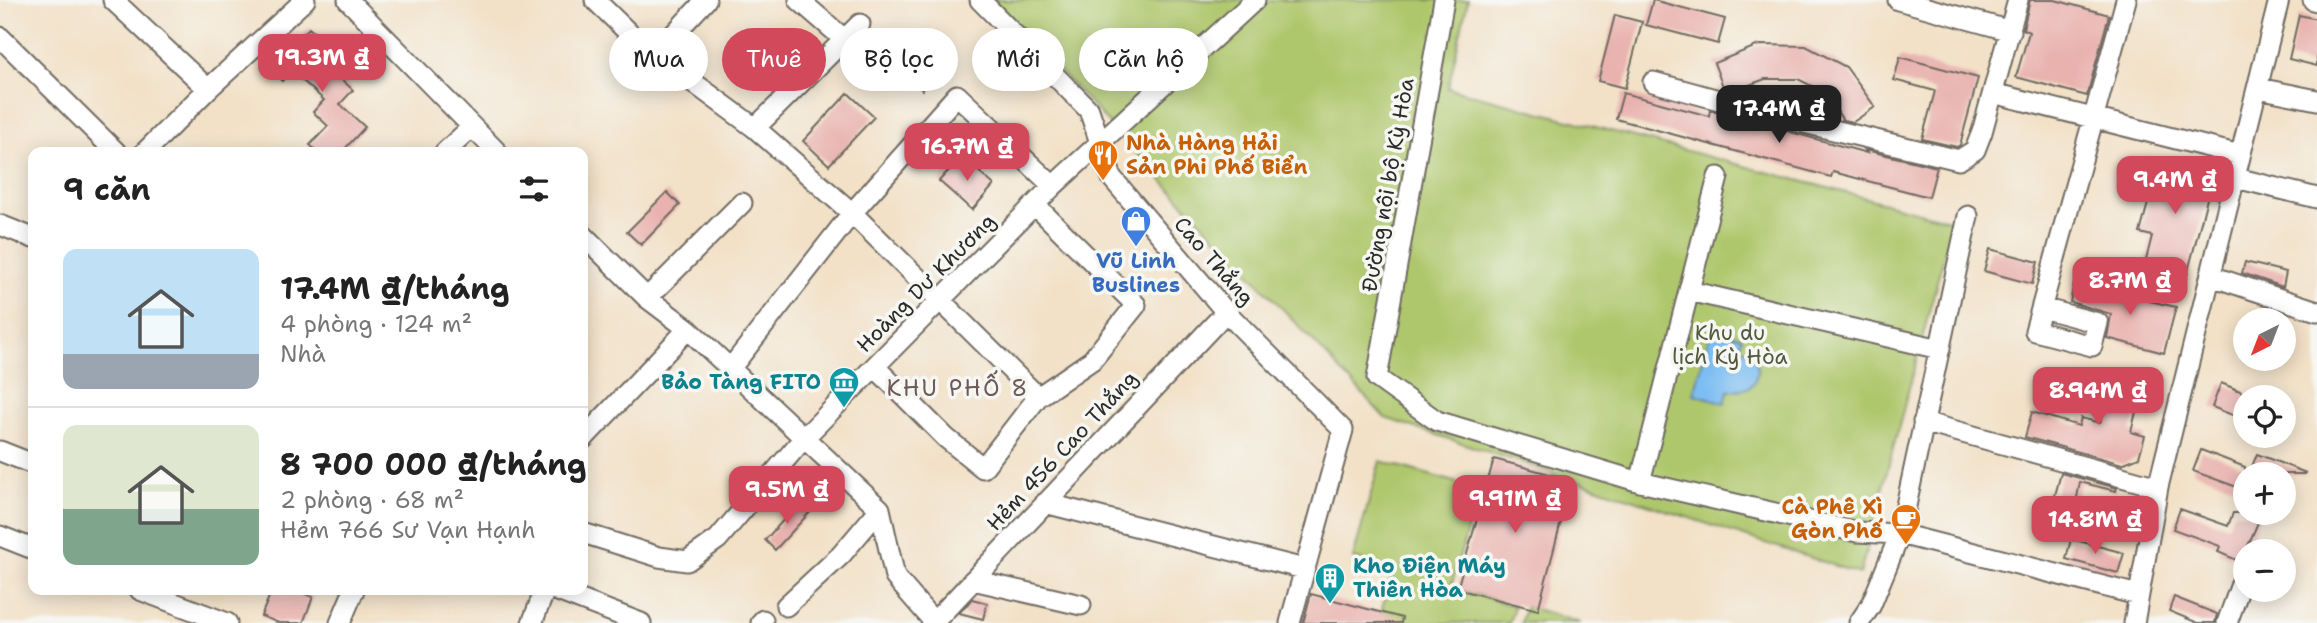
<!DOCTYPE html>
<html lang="vi">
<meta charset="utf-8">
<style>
body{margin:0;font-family:"Shantell Sans",sans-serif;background:#f2f2f2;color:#222;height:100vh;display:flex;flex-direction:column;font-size:26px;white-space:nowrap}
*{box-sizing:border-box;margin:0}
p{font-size:23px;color:#767676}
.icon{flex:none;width:38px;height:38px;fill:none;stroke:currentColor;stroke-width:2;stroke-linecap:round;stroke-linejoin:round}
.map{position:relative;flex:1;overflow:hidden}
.sheet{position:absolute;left:28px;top:147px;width:560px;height:448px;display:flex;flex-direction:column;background:#fff;border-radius:14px;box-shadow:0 4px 18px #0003}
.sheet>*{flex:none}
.banner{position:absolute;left:609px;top:28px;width:665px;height:63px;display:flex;gap:14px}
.needle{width:46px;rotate:222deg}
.tools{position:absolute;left:2233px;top:308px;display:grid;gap:14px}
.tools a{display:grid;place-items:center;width:63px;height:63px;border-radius:50%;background:#fff;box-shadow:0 4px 18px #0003;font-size:35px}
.price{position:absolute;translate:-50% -60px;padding:0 16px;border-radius:14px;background:#d1495b;color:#fff;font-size:23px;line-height:46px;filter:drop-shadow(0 2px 4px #0008)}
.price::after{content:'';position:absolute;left:50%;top:42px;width:21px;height:16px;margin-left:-10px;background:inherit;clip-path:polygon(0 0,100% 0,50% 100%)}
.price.active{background:#222;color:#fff}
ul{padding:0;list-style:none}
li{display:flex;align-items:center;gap:21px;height:175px;padding:0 35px}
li+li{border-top:2px solid #e0e0e0}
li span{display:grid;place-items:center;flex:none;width:196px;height:140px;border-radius:14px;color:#555}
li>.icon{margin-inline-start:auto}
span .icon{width:84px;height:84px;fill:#fffc;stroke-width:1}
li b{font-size:30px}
h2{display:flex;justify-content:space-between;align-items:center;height:84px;padding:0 35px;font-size:30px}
.chip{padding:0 24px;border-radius:32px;background:#fff;box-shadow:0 4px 18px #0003;font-size:24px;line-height:63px}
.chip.active{background:#d1495b;color:#fff}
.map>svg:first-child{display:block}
.green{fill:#aec76c;stroke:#6c794c;stroke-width:2}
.water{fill:#7dbdf2;stroke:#54748e;stroke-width:2}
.building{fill:#e9b2af}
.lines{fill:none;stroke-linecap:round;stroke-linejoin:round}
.minor-casing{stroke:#716b62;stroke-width:23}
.minor{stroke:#fff;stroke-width:19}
.labels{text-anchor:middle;stroke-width:7;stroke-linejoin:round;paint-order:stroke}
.food-label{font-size:21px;font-weight:bold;fill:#c56008;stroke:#f6f6f2;text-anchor:start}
.street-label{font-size:21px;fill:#2b2b2b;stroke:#f6f6f2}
.shop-label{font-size:21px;font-weight:bold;fill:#366cbe;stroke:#f6f6f2}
.park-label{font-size:21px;fill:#525a3e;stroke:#f6f6f2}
.culture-label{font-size:21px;font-weight:bold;fill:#0d838f;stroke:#f6f6f2;text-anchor:end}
.neighbourhood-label{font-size:23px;letter-spacing:2px;fill:#6e5a59;stroke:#f6f6f2}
</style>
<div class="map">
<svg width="2317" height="623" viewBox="0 0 2317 623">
<rect width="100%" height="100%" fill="#f6f6f2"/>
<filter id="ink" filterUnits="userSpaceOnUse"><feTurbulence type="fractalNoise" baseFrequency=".0143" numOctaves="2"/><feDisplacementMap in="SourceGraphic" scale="14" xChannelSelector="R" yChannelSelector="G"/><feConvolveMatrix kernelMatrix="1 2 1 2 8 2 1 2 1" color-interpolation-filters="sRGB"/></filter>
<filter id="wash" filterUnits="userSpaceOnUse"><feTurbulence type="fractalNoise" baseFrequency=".00686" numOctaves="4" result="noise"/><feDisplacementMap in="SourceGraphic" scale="28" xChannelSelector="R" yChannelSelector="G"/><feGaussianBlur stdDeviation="1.57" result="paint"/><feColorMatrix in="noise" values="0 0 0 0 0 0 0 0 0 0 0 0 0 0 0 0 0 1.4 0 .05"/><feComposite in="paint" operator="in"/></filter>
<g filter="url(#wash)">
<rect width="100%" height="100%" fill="#f2e1c7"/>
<path class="green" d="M 993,0 L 1468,0 L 1448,88 L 1953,221 L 1860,574 L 1385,418 Z
M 1380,461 L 1479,489 L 1451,587 L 1514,606 L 1509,623 L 1378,623 L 1393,570 L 1353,558 Z
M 1526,606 L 1581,623 L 1521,623 Z"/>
<path class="water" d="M 1711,329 L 1742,337 L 1740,347 C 1759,354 1763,373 1749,388 L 1728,391 L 1725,403 L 1694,394 Z"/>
<g id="blocks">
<path class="building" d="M 1653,0 L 1725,19 L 1718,44 L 1646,25 Z
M 2030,0 L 2055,0 L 2109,15 L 2087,96 L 2016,77 L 2029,32 L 2023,29 Z
M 1615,15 L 1642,22 L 1625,88 L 1598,81 Z
M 2299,15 L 2317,19 L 2317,66 L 2289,59 Z
M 309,28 L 322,39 L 311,51 L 353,90 L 340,104 L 365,127 L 342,152 L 318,152 L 310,145 L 328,126 L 313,112 L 324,100 L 291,70 L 282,81 L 271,71 Z
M 903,39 L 914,50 L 924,39 L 948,61 L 922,90 L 888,54 Z
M 1759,45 L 1806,46 L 1846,67 L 1875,107 L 1853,122 L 1843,120 L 1824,92 L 1798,79 L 1765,79 L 1733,91 L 1724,89 L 1714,63 Z
M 1900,57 L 1978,78 L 1960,145 L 1957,147 L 1922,139 L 1935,91 L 1894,80 Z
M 848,93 L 874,117 L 829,165 L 803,141 Z
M 1623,93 L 1709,116 L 1710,110 L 1867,153 L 1865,150 L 1937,167 L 1929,197 L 1833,172 L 1831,177 L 1616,119 Z
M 962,156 L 994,185 L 972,210 L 939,181 Z
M 2160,158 L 2214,172 L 2186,279 L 2144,268 L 2152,236 L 2140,233 Z
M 667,192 L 680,205 L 641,245 L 627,232 Z
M 1990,249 L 2038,262 L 2032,284 L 1984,271 Z
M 2245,262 L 2286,272 L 2283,287 L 2242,273 Z
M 2074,284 L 2176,307 L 2164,353 L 2107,338 L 2111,314 L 2070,302 Z
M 2112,376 L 2143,384 L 2131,432 L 2145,436 L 2139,457 L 2122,464 L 2025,437 L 2032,412 L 2079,426 L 2081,418 L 2100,423 Z
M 2221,383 L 2245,393 L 2245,420 L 2212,407 Z
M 2201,450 L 2245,467 L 2245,490 L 2193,471 Z
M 2257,454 L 2306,473 L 2305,474 L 2249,474 Z
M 1494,459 L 1572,480 L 1538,610 L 1457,589 Z
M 2061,473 L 2117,488 L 2116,491 L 2080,482 L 2075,508 L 2053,503 Z
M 799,503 L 810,512 L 775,550 L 765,540 Z
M 2180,509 L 2228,526 L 2233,513 L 2262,513 L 2241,562 L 2218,552 L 2220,546 L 2173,529 Z
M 2071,539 L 2124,553 L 2118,573 L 2066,559 Z
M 272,590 L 295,590 L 313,597 L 303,623 L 279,623 L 261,616 Z
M 1311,594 L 1402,618 L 1401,623 L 1303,623 Z
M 2174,597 L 2217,614 L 2215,623 L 2198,623 L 2169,611 Z
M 972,599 L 987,603 L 983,619 L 959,613 Z"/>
</g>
</g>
<g filter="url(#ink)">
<use href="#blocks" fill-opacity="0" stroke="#716b62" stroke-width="2"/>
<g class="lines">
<g class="minor-casing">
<path id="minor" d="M 113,0 L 208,89
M 348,0 L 497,152
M 595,0 L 637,41 L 755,128 L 852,213 L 1038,397 L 1092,360 L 1136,305 L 1035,205
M 799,0 L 844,39
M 980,0 L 1089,110 L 1112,178 L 1226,312 L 1343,430 L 1290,623
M 1444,0 L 1377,378 L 1437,421 L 1640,482 L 1857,532 L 1900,534 L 2138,595
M 1898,0 L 2011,31
M 2313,0 L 2317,1
M 0,37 L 116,152
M 656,53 L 706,0
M 1653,82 L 1792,120 L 1959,160 L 1975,150 L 1982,132 L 2018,0
M 2258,88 L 2317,100
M 1993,93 L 2240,155
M 755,128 L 860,24
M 145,152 L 208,89 L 305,0
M 445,152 L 471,128
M 2236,178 L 2317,198
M 0,225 L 33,238
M 583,235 L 647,298 L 688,329
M 2211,276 L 2317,311
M 1689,291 L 1940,349
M 647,298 L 742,203
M 2042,308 L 2098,323 L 2092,346 L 2035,331 L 2126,0
M 875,367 L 946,438 L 983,468 L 1038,397
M 730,369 L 852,213 L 957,95 L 1053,186
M 1923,422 L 2158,487
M 583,439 L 688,329 L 880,509 L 895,577 L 934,622
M 0,451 L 33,464
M 1640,482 L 1718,177
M 1045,503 L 1304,569
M 583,533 L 659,557 L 687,561 L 718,539 L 803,439 L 1053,186 L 1255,0
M 0,536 L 33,549
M 973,580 L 1081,605
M 140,590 L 227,623
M 555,590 L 641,623
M 786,606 L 841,555 L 880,509
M 340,623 L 354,590
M 532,623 L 545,590
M 761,623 L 763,620
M 933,623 L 1226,312
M 1859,623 L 1871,605 L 1900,534 L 1968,216
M 2134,623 L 2158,487 L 2279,0
M 2227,623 L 2245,573"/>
</g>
<use href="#minor" class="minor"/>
</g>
</g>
<defs>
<g id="restaurant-pin" transform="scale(1.575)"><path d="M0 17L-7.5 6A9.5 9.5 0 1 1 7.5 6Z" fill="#e8710a" stroke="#f6f6f2"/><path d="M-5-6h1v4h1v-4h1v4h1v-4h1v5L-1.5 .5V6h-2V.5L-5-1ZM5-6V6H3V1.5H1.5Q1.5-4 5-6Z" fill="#fff"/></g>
<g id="shop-pin" transform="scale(1.575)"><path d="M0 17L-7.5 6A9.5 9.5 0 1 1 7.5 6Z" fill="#3f7fe0" stroke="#f6f6f2"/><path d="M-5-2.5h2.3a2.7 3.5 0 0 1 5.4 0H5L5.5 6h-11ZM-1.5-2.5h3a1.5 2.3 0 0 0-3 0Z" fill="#fff"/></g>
<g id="museum-pin" transform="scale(1.575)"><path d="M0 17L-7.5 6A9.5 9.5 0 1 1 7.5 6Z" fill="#0f9aa8" stroke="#f6f6f2"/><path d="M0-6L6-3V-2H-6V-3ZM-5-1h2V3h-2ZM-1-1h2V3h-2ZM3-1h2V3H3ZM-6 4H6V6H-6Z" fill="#fff"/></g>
<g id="cafe-pin" transform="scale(1.575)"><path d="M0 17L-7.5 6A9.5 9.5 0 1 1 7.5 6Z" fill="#e8710a" stroke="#f6f6f2"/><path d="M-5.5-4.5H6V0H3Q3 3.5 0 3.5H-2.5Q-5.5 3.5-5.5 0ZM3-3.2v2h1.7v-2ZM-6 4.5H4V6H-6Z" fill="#fff"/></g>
<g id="building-pin" transform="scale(1.575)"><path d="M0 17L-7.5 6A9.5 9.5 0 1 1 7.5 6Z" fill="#0f9aa8" stroke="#f6f6f2"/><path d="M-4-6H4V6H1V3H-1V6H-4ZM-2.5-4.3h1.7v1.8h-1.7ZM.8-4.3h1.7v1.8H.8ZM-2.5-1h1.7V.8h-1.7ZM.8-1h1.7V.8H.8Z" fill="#fff"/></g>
</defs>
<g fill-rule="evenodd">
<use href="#restaurant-pin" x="1103" y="155"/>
<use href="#shop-pin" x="1136" y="221"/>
<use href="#museum-pin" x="844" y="382"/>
<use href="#cafe-pin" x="1906" y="519"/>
<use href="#building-pin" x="1330" y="578"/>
</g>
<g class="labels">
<g class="food-label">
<text x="1126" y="150">Nhà Hàng Hải<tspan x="1126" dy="24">Sản Phi Phố Biển</tspan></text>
<text x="1883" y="514" text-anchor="end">Cà Phê Xì<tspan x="1883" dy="24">Gòn Phố</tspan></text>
</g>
<g class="street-label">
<text transform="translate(1388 185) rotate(-80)" y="7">Đường nội bộ Kỳ Hòa</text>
<text transform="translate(1214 261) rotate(49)" y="7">Cao Thắng</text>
<text transform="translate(926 283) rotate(-45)" y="7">Hoàng Dư Khương</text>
<text transform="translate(1062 451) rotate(-47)" y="7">Hẻm 456 Cao Thắng</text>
</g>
<g class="shop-label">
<text x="1136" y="268">Vũ Linh<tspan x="1136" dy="24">Buslines</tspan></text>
</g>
<g class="park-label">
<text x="1730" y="340">Khu du<tspan x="1730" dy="24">lịch Kỳ Hòa</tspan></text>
</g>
<g class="culture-label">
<text x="821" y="389">Bảo Tàng FITO</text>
<text x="1353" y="573" text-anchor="start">Kho Điện Máy<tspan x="1353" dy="24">Thiên Hòa</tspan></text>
</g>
<g class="neighbourhood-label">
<text x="958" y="396">KHU PHỐ 8</text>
</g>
</g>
</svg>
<div class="tools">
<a><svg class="needle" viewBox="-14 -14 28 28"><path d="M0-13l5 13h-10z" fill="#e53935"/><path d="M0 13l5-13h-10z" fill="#767676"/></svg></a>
<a><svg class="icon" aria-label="locate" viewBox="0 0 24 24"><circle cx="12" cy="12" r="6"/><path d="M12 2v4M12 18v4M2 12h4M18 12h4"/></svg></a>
<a>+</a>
<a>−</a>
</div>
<b class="price" style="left:322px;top:94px">19.3M ₫</b>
<b class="price active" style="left:1779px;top:145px">17.4M ₫</b>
<b class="price" style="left:967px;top:183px">16.7M ₫</b>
<b class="price" style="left:2175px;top:216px">9.4M ₫</b>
<b class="price" style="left:2130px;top:317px">8.7M ₫</b>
<b class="price" style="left:2098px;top:427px">8.94M ₫</b>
<b class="price" style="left:787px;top:526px">9.5M ₫</b>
<b class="price" style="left:1515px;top:535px">9.91M ₫</b>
<b class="price" style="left:2095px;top:556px">14.8M ₫</b>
<div class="banner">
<a class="chip">Mua</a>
<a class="chip active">Thuê</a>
<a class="chip">Bộ lọc</a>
<a class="chip">Mới</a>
<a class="chip">Căn hộ</a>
</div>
<section class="sheet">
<h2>9 căn<svg class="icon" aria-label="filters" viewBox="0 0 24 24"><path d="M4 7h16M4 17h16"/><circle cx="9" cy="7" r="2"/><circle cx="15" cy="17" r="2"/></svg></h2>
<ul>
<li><span style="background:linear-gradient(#bfe0f5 75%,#9aa5b1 0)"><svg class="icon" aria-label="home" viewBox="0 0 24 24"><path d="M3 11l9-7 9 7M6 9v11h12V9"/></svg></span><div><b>17.4M ₫/tháng</b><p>4 phòng · 124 m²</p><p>Nhà</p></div></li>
<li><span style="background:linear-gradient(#dfe7d0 60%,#7fa58c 0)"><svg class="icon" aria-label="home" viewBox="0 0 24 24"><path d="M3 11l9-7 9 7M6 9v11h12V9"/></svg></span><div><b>8 700 000 ₫/tháng</b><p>2 phòng · 68 m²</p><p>Hẻm 766 Sư Vạn Hạnh</p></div></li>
</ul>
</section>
</div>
